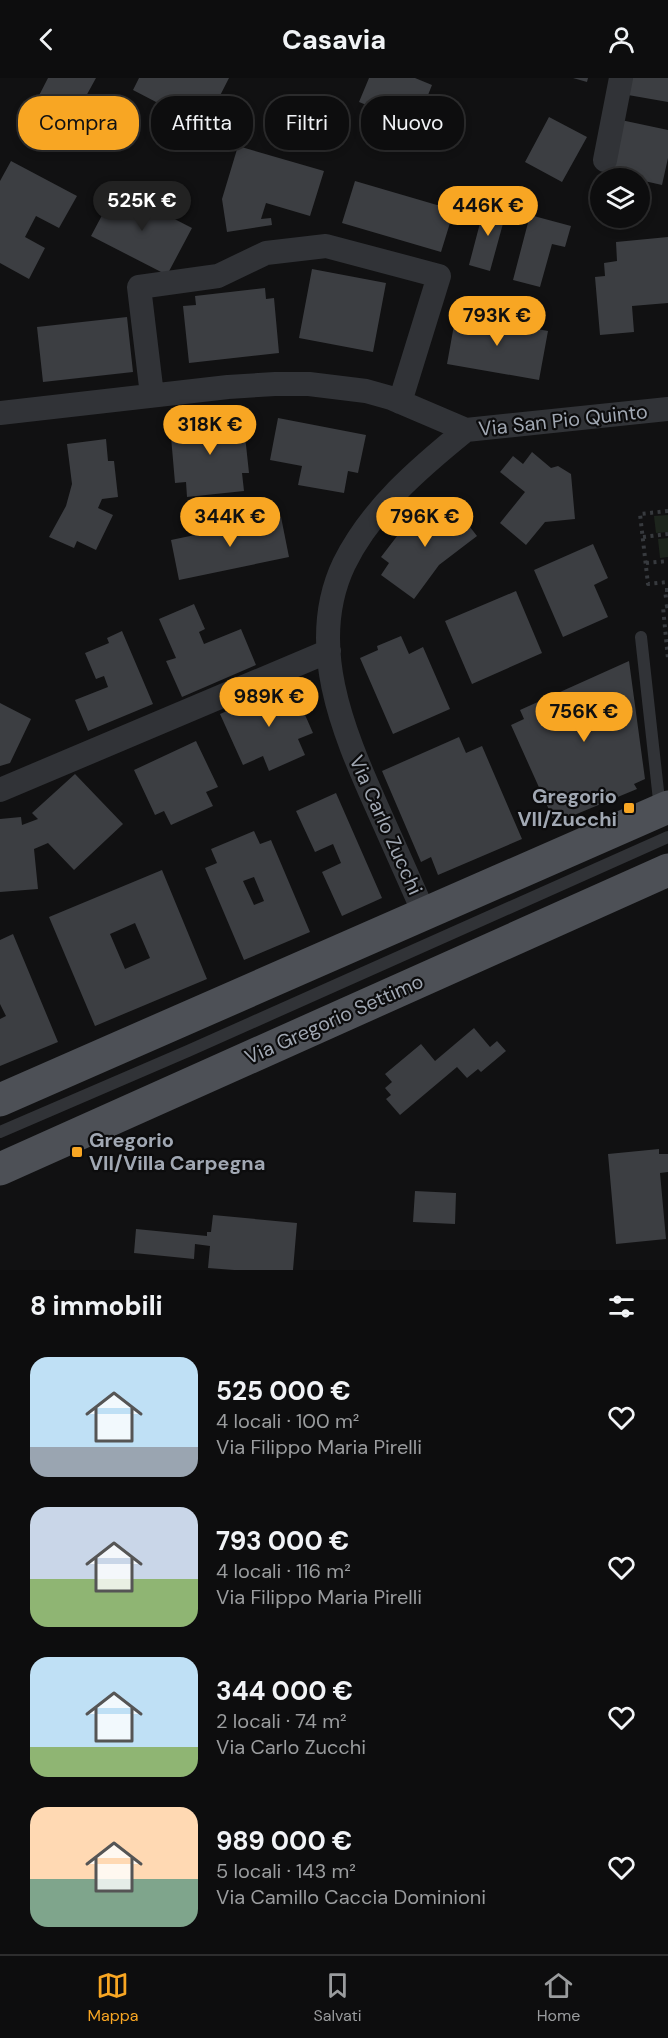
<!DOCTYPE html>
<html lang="it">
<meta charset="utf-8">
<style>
body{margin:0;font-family:"DM Sans",sans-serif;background:#1b1b1c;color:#f1f3f6;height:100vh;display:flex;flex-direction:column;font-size:22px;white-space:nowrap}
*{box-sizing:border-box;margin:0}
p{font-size:20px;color:#9a9c9e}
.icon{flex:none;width:33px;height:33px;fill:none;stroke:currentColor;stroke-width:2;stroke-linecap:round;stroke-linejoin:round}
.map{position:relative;height:1192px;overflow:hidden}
.panel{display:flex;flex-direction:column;background:#0d0d0e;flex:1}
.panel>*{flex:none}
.banner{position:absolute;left:18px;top:18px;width:633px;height:54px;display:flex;gap:12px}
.fabs{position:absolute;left:590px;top:90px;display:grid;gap:12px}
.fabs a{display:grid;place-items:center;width:60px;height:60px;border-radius:50%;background:#0d0d0e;box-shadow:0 3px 9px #0003,0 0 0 2px #2d2d2e;font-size:30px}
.price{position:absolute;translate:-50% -51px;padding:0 14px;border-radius:21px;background:#f8a623;color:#111;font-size:20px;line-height:39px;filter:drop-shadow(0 2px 3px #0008)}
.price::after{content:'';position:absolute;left:50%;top:36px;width:18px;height:14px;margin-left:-9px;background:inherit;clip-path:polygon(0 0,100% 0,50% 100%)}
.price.on{background:#222;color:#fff}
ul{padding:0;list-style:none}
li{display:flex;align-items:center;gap:18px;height:150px;padding:0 30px}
li span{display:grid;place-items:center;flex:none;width:168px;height:120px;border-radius:18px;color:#555}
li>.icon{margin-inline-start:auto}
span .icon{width:72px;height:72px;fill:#fffc;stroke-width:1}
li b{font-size:26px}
h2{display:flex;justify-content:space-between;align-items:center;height:72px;padding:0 30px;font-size:26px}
.chip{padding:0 21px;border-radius:24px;background:#0d0d0e;box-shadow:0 3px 9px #0003,0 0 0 2px #2d2d2e;font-size:21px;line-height:54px}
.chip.on{background:#f8a623;color:#111}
header{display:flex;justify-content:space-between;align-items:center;height:78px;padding:0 30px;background:#0d0d0e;font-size:27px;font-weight:700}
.menu{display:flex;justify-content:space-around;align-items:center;height:84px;border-top:2px solid #2d2d2e;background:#0d0d0e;font-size:16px;color:#9a9c9e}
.menu a{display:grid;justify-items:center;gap:3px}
.menu .on{color:#f8a623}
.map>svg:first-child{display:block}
.green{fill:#1d251d}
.building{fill:#3c3e42;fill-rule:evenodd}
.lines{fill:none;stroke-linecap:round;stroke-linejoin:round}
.path{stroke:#373a3e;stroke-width:4;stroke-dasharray:3 4.5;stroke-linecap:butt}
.service{stroke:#313337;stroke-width:12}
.minor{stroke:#313337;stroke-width:24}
.primary{stroke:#4d5056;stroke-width:33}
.poi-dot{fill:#f8a623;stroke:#0c0c0d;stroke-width:2}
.labels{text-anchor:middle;stroke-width:4.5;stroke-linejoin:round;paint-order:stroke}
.street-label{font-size:20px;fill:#a1a8b3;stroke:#0c0c0d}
.poi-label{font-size:20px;font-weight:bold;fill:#a1a8b3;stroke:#0c0c0d;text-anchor:end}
</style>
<header><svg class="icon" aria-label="back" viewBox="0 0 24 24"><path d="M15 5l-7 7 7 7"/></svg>Casavia<svg class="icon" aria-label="person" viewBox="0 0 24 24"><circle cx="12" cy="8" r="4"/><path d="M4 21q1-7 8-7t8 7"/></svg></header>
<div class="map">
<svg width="668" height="1192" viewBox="0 0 668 1192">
<rect width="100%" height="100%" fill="#111112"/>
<path class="green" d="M 668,437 L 668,454 L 656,455 L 654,438 Z
M 668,460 L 668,479 L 660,480 L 658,461 Z"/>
<path class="building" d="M 48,0 L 96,0 L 85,20 L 107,32 L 88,68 L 29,37 Z
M 139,0 L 229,0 L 204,49 L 133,12 Z
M 369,0 L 415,0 L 432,7 L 416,47 L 359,24 Z
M 573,0 L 588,0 L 587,4 Z
M 631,0 L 668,0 L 668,24 L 628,17 Z
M 549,39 L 587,59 L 562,104 L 525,84 Z
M 621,42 L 668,52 L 668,80 L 662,107 L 609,95 Z
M 238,68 L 324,93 L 310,138 L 266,125 L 261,141 L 271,140 L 272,147 L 227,154 L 222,121 Z
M 11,83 L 77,118 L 59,150 L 36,138 L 25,159 L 45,170 L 29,201 L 0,185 L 0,103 Z
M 355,103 L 454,132 L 441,174 L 342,145 Z
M 116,111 L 192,150 L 167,197 L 91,158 Z
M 485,126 L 507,131 L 490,193 L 469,187 Z
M 530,137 L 571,148 L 565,169 L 552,166 L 540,209 L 513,202 Z
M 668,159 L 668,225 L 632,228 L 634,254 L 600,257 L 595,199 L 605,198 L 604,185 L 617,183 L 616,164 Z
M 312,191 L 386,205 L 373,274 L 299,260 Z
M 265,210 L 266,221 L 274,220 L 279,275 L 189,285 L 183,228 L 196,227 L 195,218 Z
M 456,236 L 548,253 L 539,302 L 447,286 Z
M 127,239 L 133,294 L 43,304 L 37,249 Z
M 243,339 L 249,395 L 242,395 L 244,413 L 187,419 L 186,404 L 175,405 L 170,347 Z
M 278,340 L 366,357 L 358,395 L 348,393 L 344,415 L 298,407 L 302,388 L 270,382 Z
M 106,361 L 108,383 L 114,383 L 118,419 L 102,421 L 98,430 L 113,437 L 96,472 L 77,463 L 74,470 L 49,459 L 66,428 L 72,406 L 67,366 Z
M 532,374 L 551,390 L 558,388 L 571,396 L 575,441 L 545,444 L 526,467 L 500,445 L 525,414 L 500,394 L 513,378 L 523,386 Z
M 435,425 L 441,434 L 452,426 L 477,458 L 439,487 L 414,521 L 381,497 L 389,485 L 381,479 L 404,449 Z
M 281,439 L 289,479 L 179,502 L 171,462 Z
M 593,466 L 608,500 L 594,507 L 608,539 L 563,559 L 534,492 Z
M 516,513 L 542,575 L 472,606 L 445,543 Z
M 194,526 L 205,551 L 199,554 L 204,566 L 241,551 L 256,587 L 182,619 L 166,583 L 176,580 L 159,541 Z
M 122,553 L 153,626 L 88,653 L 75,622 L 108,609 L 104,598 L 96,601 L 85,575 L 109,565 L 107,560 Z
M 401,558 L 409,576 L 423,569 L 450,631 L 393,656 L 360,580 L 378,572 L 377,568 Z
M 629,583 L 645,701 L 634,706 L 637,711 L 555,745 L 511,647 L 524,641 L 520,632 Z
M 291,605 L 313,655 L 298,661 L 305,677 L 269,693 L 263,678 L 243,687 L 220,636 Z
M 0,625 L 31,641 L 10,685 L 0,688 Z
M 459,659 L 466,675 L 482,668 L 522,761 L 438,797 L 431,779 L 421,784 L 382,693 Z
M 196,663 L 218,709 L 206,714 L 213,728 L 171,747 L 164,733 L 155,737 L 134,692 Z
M 75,696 L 123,746 L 74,792 L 48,765 L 34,771 L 38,811 L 0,814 L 0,741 L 21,739 L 22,747 L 38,741 L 32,735 Z
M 336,715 L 382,820 L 342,838 L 322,794 L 341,785 L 333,766 L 315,774 L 296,733 Z
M 254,753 L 260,766 L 271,762 L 310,854 L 244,882 L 205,790 L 217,785 L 211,771 ZM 254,799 L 264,823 L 254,827 L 243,803 Z
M 162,792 L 207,901 L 95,948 L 49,839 ZM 135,845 L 150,880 L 125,891 L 110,856 Z
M 13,856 L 58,964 L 0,988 L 0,941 L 6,938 L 0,926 L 0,862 Z
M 474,950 L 490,969 L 497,963 L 506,973 L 481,994 L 478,991 L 467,1000 L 457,989 L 400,1037 L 386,1021 L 391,1017 L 385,1010 L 392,1004 L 385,996 L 421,966 L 435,983 Z
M 659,1071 L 659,1076 L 668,1076 L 668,1094 L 660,1095 L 666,1161 L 616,1166 L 608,1076 Z
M 415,1113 L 456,1115 L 455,1146 L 413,1144 Z
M 213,1137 L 297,1145 L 293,1192 L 234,1192 L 208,1190 L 210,1168 L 195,1166 L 194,1181 L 134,1175 L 136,1151 L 207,1158 L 207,1154 L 211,1154 Z"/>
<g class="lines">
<path class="path" d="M 668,433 L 640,436 L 648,506 L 668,504
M 643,459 L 668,456
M 646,485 L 668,483
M 668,512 L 665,512 L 666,520 L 668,520
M 668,528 L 663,529 L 668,581"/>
<path class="service" d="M 641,559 L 660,731
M 0,1054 L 188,973 L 668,759"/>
<path class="minor" d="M 605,82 L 621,0
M 152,317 L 139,209 L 218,198 L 266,175 L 326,168 L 439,198 L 400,324
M 0,335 L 228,309 L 275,306 L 309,306 L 366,313 L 391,320 L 466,352 L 668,331
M 0,712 L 329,573
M 424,835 C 408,799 392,763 376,727 C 343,653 306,566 344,486 C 371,431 419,390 466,352"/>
<path class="primary" d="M 0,1022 L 668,729
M 0,1091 L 668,792"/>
</g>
<g class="poi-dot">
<rect x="623" y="724" width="12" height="12" rx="3"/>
<rect x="71" y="1068" width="12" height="12" rx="3"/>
</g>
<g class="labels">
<g class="street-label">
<text transform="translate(563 342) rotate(-6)" y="7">Via San Pio Quinto</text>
<text transform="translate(386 747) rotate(66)" y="7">Via Carlo Zucchi</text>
<text transform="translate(334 941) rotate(-24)" y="7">Via Gregorio Settimo</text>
</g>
<g class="poi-label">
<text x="617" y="725">Gregorio<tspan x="617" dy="23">VII/Zucchi</tspan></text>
<text x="89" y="1069" text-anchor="start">Gregorio<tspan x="89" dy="23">VII/Villa Carpegna</tspan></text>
</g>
</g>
</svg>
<div class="fabs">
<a><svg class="icon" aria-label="layers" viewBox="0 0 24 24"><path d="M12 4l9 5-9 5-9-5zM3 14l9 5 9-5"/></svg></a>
</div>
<b class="price on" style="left:142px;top:154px">525K €</b>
<b class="price" style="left:488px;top:159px">446K €</b>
<b class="price" style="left:497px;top:269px">793K €</b>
<b class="price" style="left:210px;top:378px">318K €</b>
<b class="price" style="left:230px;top:470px">344K €</b>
<b class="price" style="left:425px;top:470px">796K €</b>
<b class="price" style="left:269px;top:650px">989K €</b>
<b class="price" style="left:584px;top:665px">756K €</b>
<div class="banner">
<a class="chip on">Compra</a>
<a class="chip">Affitta</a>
<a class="chip">Filtri</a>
<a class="chip">Nuovo</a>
</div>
</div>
<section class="panel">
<h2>8 immobili<svg class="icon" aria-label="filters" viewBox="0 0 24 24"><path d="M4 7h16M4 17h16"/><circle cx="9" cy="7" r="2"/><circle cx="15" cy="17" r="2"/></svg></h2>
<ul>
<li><span style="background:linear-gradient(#bfe0f5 75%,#9aa5b1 0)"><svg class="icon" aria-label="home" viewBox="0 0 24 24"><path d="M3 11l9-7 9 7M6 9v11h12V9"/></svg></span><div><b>525 000 €</b><p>4 locali · 100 m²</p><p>Via Filippo Maria Pirelli</p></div><svg class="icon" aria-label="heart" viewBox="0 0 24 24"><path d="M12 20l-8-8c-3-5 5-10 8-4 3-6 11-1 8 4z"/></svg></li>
<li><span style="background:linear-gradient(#c9d6e8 60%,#8fb573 0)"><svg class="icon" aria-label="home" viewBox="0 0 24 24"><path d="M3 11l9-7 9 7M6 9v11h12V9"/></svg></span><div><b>793 000 €</b><p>4 locali · 116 m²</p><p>Via Filippo Maria Pirelli</p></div><svg class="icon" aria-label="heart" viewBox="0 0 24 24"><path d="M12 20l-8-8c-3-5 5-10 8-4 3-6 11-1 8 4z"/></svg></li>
<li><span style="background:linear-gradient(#bfe0f5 75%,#8fb573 0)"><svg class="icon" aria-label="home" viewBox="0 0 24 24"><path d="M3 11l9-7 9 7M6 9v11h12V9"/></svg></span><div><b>344 000 €</b><p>2 locali · 74 m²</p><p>Via Carlo Zucchi</p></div><svg class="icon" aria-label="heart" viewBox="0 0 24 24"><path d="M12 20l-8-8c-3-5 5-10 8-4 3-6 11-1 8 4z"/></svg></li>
<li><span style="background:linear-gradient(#ffd9b3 60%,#7fa58c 0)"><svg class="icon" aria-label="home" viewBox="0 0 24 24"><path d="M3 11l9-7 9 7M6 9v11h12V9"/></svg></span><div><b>989 000 €</b><p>5 locali · 143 m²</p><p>Via Camillo Caccia Dominioni</p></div><svg class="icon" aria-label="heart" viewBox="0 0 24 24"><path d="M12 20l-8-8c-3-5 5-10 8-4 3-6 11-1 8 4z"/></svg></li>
</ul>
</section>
<nav class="menu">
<a class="on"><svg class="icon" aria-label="map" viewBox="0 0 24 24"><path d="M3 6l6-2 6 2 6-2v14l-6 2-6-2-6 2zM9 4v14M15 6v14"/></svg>Mappa</a>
<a><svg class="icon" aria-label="saved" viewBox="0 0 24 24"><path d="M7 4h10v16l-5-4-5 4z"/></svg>Salvati</a>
<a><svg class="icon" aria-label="home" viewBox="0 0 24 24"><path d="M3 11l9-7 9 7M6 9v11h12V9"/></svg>Home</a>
</nav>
